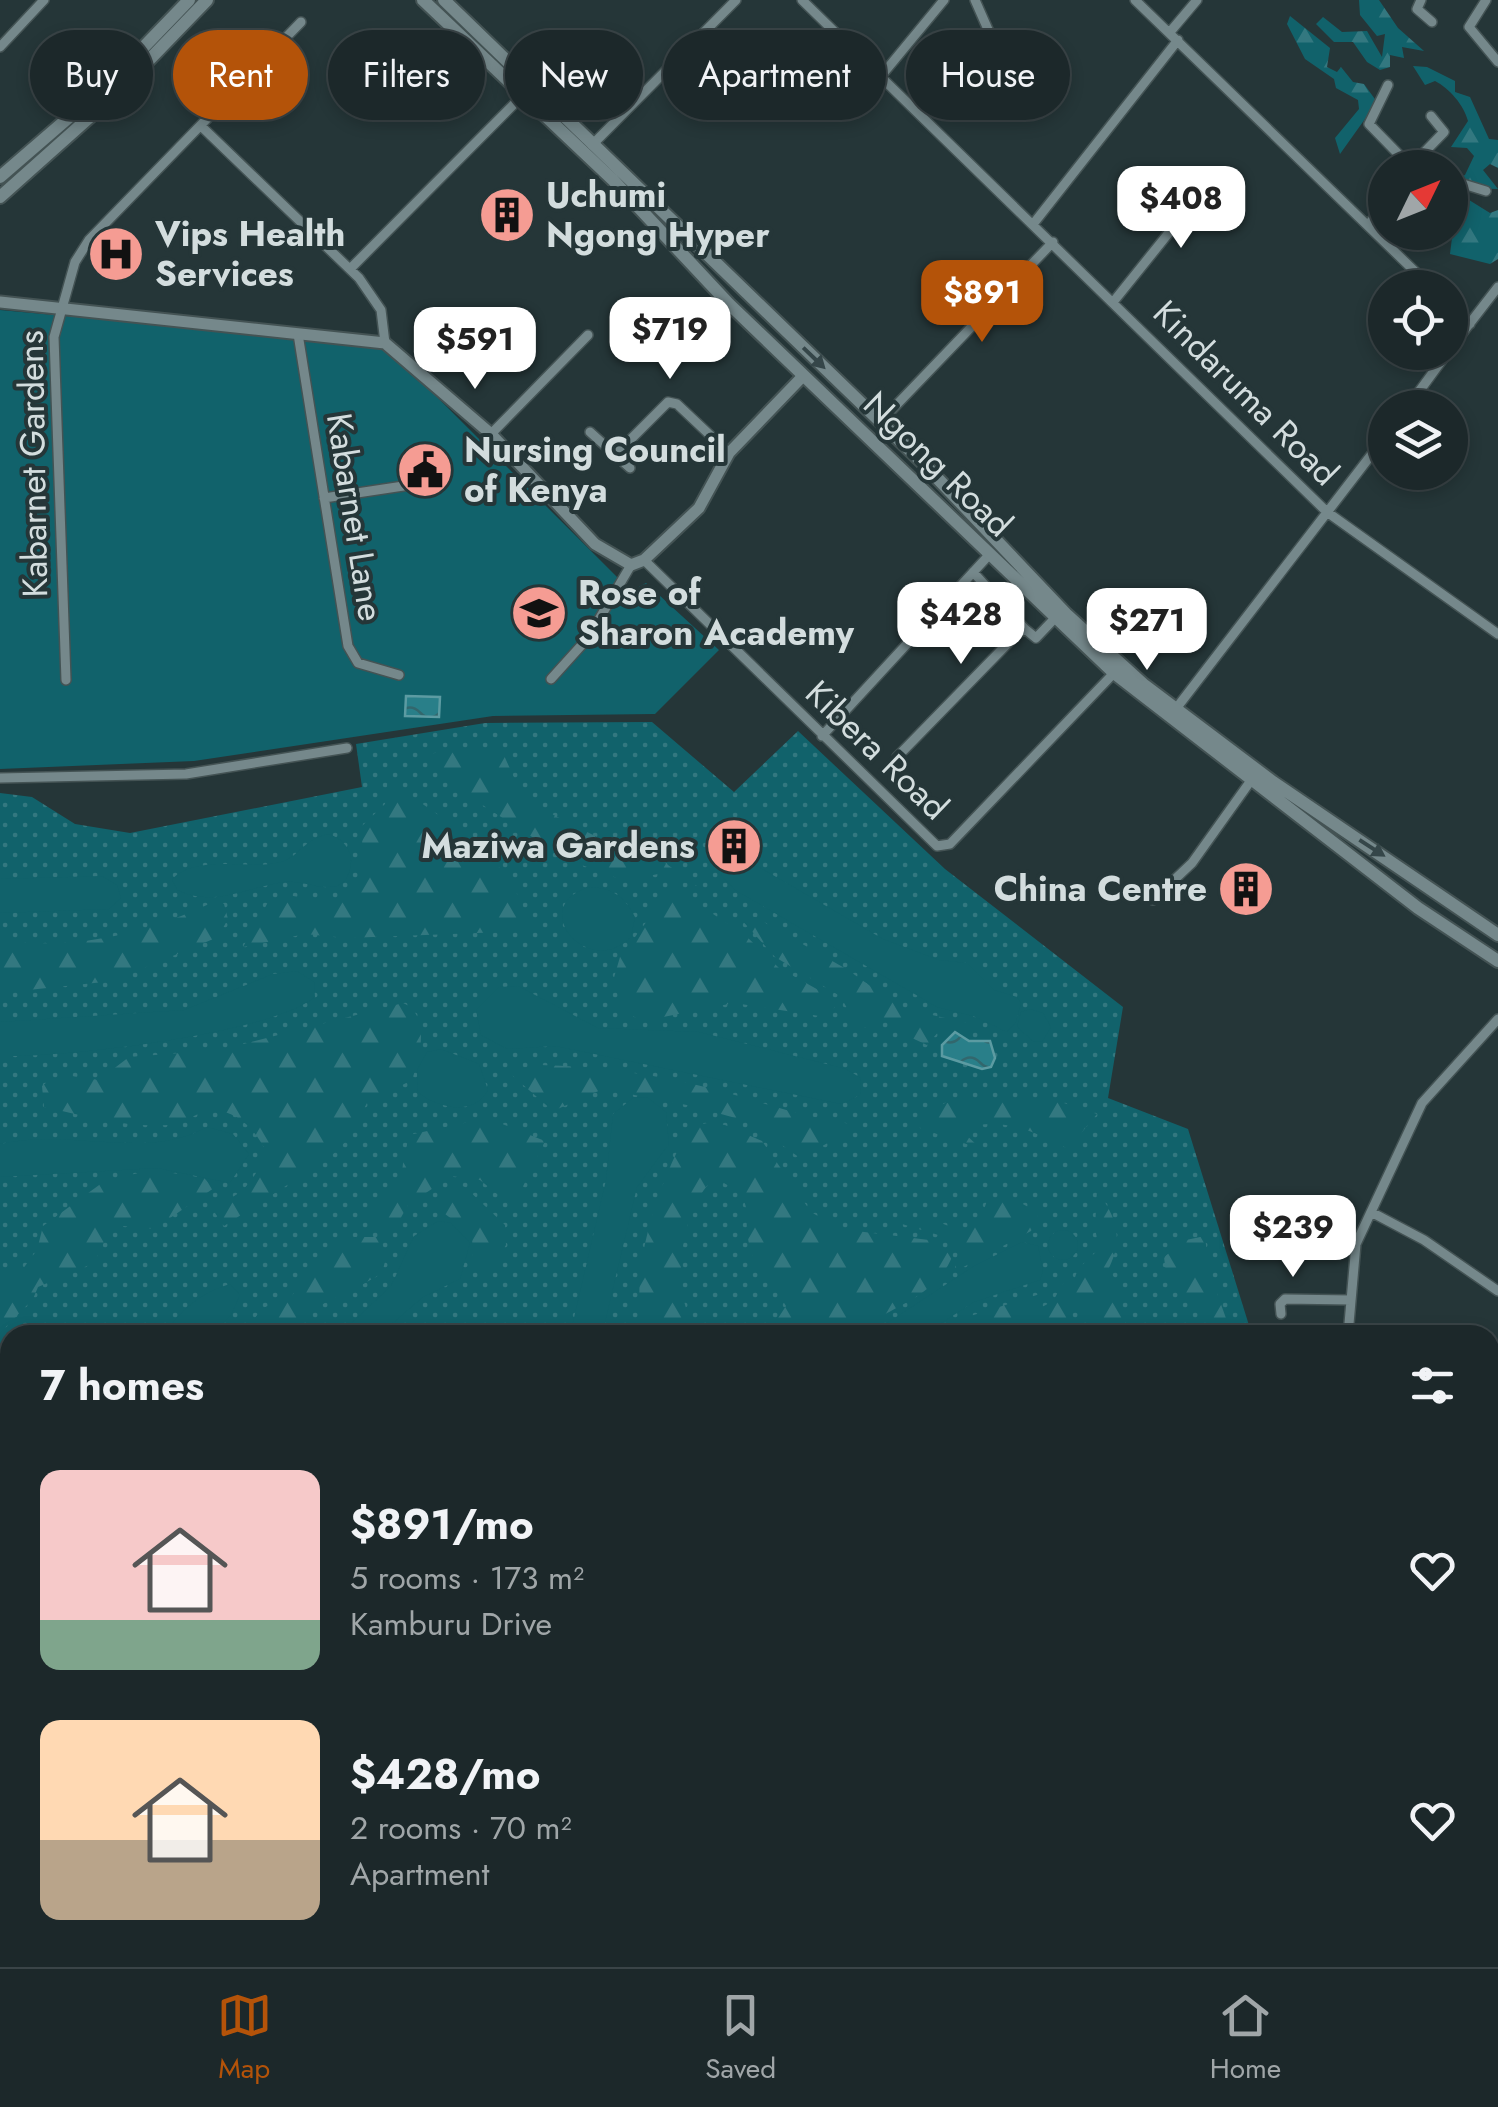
<!DOCTYPE html>
<meta charset="utf-8">
<style>
body{margin:0;font-family:Jost,sans-serif;background:#293436;color:#f1f3f6;height:100vh;display:flex;flex-direction:column;font-size:38px;white-space:nowrap}
*{box-sizing:border-box;margin:0}
p{font-size:32px;color:#a0a6a8}
.icon{flex:none;width:55px;height:55px;fill:none;stroke:currentColor;stroke-width:2;stroke-linecap:round;stroke-linejoin:round}
.map{position:relative;flex:1;overflow:hidden}
.sheet{position:absolute;left:0px;top:1325px;width:1500px;height:642px;display:flex;flex-direction:column;background:#1c282a;border-radius:30px 30px 0 0;box-shadow:0 5px 15px #0003,0 0 0 2px #3a4447}
.sheet>*{flex:none}
.banner{position:absolute;left:30px;top:30px;width:1440px;height:90px;display:flex;gap:20px}
.needle{width:65px;rotate:47deg}
.fabs{position:absolute;left:1368px;top:150px;display:grid;gap:20px}
.fabs a{display:grid;place-items:center;width:100px;height:100px;border-radius:50%;background:#1c282a;box-shadow:0 5px 15px #0003,0 0 0 2px #3a4447;font-size:50px}
.price{position:absolute;translate:-50% -85px;padding:0 22px;border-radius:20px;background:#fff;color:#222;font-size:32px;line-height:65px;filter:drop-shadow(0 2px 5px #0008)}
.price::after{content:'';position:absolute;left:50%;top:60px;width:30px;height:22px;margin-left:-15px;background:inherit;clip-path:polygon(0 0,100% 0,50% 100%)}
.price.selected{background:#b45309;color:#fff}
ul{padding:0;list-style:none}
li{display:flex;align-items:center;gap:30px;height:250px;padding:0 40px}
li span{display:grid;place-items:center;flex:none;width:280px;height:200px;border-radius:20px;color:#555}
li>.icon{margin-inline-start:auto}
span .icon{width:120px;height:120px;fill:#fffc;stroke-width:1}
li b{font-size:42px}
h2{display:flex;justify-content:space-between;align-items:center;height:120px;padding:0 40px;font-size:42px}
.tag{padding:0 35px;border-radius:45px;background:#1c282a;box-shadow:0 5px 15px #0003,0 0 0 2px #3a4447;font-size:35px;line-height:90px}
.tag.selected{background:#b45309;color:#fff}
.menu{display:flex;justify-content:space-around;align-items:center;height:140px;border-top:2px solid #3a4447;background:#1c282a;font-size:28px;color:#a0a6a8}
.menu a{display:grid;justify-items:center;gap:5px}
.menu .selected{color:#b45309}
.map>svg:first-child{display:block}
.grass{fill:url(#grass-dots)}
.forest{fill:url(#forest-firs)}
.garden{fill:#11626b}
.water{fill:url(#water-waves);stroke:#5c9ba2;stroke-width:2.5}
.lines{fill:none;stroke-linecap:round;stroke-linejoin:round}
.minor-casing{stroke:#445354;stroke-width:12}
.tertiary-casing{stroke:#445354;stroke-width:15}
.secondary-casing{stroke:#445354;stroke-width:16}
.minor{stroke:#75888b;stroke-width:9}
.tertiary{stroke:#75888b;stroke-width:11}
.secondary{stroke:#75888b;stroke-width:12}
.oneway{fill:#354649}
.labels{text-anchor:middle;stroke-width:8;stroke-linejoin:round;paint-order:stroke}
.poi-label{font-size:35px;font-weight:bold;fill:#d3ddde;stroke:#253638;text-anchor:start}
.street-label{font-size:35px;fill:#d3ddde;stroke:#253638}
</style>
<div class="map">
<svg width="1498" height="1967" viewBox="0 0 1498 1967">
<defs>
<pattern id="grass-dots" width="8" height="8" patternUnits="userSpaceOnUse" patternTransform="scale(2.5)"><rect width="8" height="8" fill="#11626b"/><path d="M2 2h.1M6 6h.1" fill="none" stroke="#337880" stroke-width="1.8" stroke-linecap="round"/></pattern>
<pattern id="forest-firs" width="22" height="20" patternUnits="userSpaceOnUse" patternTransform="scale(2.5)"><rect width="22" height="20" fill="#11626b"/><path d="M5 1l3.5 6h-7zM16 11l3.5 6h-7z" fill="#337880"/></pattern>
<pattern id="water-waves" width="16" height="10" patternUnits="userSpaceOnUse" patternTransform="scale(2.5)"><rect width="16" height="10" fill="#297f89"/><path d="M0 5q4-4 8 0t8 0" fill="none" stroke="#32676d"/></pattern>
</defs>
<rect width="100%" height="100%" fill="#253638"/>
<path class="grass" d="M 652,722 L 734,792 L 798,731 L 945,869 L 1123,1007 L 1108,1098 L 1188,1129 L 1252,1335 L 10,1335 L 10,1858 L 0,1859 L 0,793 L 32,797 L 75,824 L 130,833 L 362,787 L 356,744 L 485,723 Z
M 197,1958 L 291,1958 L 287,1967 L 199,1967 Z"/>
<path class="forest" d="M 1359,0 L 1379,0 L 1398,28 L 1424,51 L 1402,47 L 1404,58 L 1390,55 L 1390,67 L 1380,70 L 1367,62 L 1353,42 L 1334,42 L 1316,24 L 1323,17 L 1342,32 L 1367,31 L 1382,57 L 1385,34 L 1377,36 L 1360,15 Z
M 1290,16 L 1330,48 L 1327,67 L 1337,72 L 1341,67 L 1353,82 L 1364,84 L 1377,102 L 1340,154 L 1335,138 L 1359,109 L 1358,100 L 1336,88 L 1334,79 L 1305,59 L 1287,24 Z
M 1413,66 L 1427,67 L 1455,81 L 1455,92 L 1470,97 L 1489,139 L 1498,140 L 1498,168 L 1490,164 L 1483,170 L 1498,189 L 1466,188 L 1461,195 L 1490,213 L 1498,210 L 1498,259 L 1490,264 L 1450,254 L 1455,214 L 1450,180 L 1465,175 L 1474,156 L 1467,148 L 1451,147 L 1468,121 C 1464,105 1449,88 1435,81 L 1425,85 Z
M 464,748 L 502,751 L 524,800 L 601,839 L 650,852 L 697,886 L 658,874 L 625,881 L 568,860 L 453,786 L 429,754 Z
M 388,780 L 486,848 L 520,898 L 531,931 L 347,938 L 305,934 L 243,947 L 267,904 L 293,896 L 330,902 L 360,886 L 363,825 L 385,804 Z
M 678,891 L 745,935 L 779,968 L 831,997 L 835,1007 L 826,1017 L 734,1003 L 643,1021 L 624,1012 L 613,981 L 620,957 L 668,893 Z
M 213,902 L 224,904 L 228,919 L 218,937 L 113,981 L 0,993 L 0,940 C 73,951 147,934 213,902 Z
M 739,917 L 755,917 L 848,970 L 901,1008 L 972,1024 L 971,1034 L 940,1030 L 927,1045 L 899,1032 L 889,1019 L 874,1028 L 858,1027 L 840,996 L 775,957 Z
M 403,1003 C 431,1015 420,1056 412,1080 L 367,1103 L 348,1139 L 329,1158 L 224,1226 L 215,1213 L 223,1201 C 245,1195 259,1172 266,1151 C 256,1132 242,1115 220,1111 C 198,1107 188,1124 169,1125 C 127,1128 85,1116 44,1107 L 42,1086 L 51,1079 L 71,1076 L 99,1080 L 129,1057 L 220,1050 Z
M 539,1065 C 595,1066 655,1074 709,1088 C 761,1101 808,1120 861,1125 L 800,1158 L 750,1122 L 692,1106 L 603,1089 L 553,1111 L 507,1071 Z
M 1023,1098 L 1055,1100 L 1097,1114 L 1068,1149 C 1034,1131 1000,1115 961,1130 L 981,1149 L 908,1124 L 945,1103 Z
M 487,1118 L 545,1141 L 513,1207 L 480,1180 L 451,1176 L 408,1205 L 390,1237 L 364,1214 L 399,1185 L 409,1135 Z
M 707,1123 L 725,1125 L 762,1141 L 811,1212 L 840,1229 L 937,1241 L 952,1257 C 934,1300 887,1306 854,1335 L 767,1335 L 786,1306 C 776,1289 756,1269 751,1251 C 739,1209 762,1203 715,1178 C 684,1203 674,1271 686,1308 C 688,1317 698,1327 703,1335 L 649,1335 C 620,1288 663,1169 691,1127 Z
M 153,1170 L 204,1178 L 214,1188 L 154,1229 L 112,1225 L 94,1263 L 38,1287 L 33,1299 L 0,1333 L 0,1275 L 22,1270 L 37,1250 L 43,1226 L 106,1180 Z
M 454,1184 L 465,1187 L 505,1225 L 506,1245 L 485,1278 L 473,1269 L 472,1234 L 445,1214 L 441,1203 Z
M 1097,1190 C 1117,1219 1124,1238 1108,1270 L 1118,1282 L 1127,1335 L 1099,1335 L 1090,1313 L 1074,1304 L 1063,1330 L 1049,1320 L 1040,1335 L 939,1335 L 961,1319 L 1040,1294 L 1042,1307 L 1053,1301 L 1065,1280 L 1074,1280 L 1078,1269 L 1099,1249 L 1095,1228 Z
M 987,1201 L 1021,1203 L 1039,1213 L 1031,1231 L 954,1272 L 958,1254 L 945,1237 L 892,1221 L 931,1219 L 961,1231 L 980,1220 Z
M 1205,1236 L 1209,1271 L 1232,1335 L 1213,1335 L 1192,1300 L 1167,1281 L 1164,1257 L 1186,1240 Z
M 348,1237 L 378,1237 L 387,1254 L 382,1273 C 350,1294 316,1303 286,1327 L 284,1335 L 241,1335 L 263,1308 L 292,1296 L 314,1259 Z"/>
<path class="garden" d="M 0,310 L 372,344 L 391,351 L 631,591 L 646,583 L 719,650 L 655,714 L 493,716 L 194,761 L 0,769 Z
M 329,834 C 351,842 357,861 345,881 L 337,886 C 317,890 303,880 284,882 C 248,887 213,908 177,890 L 172,879 C 200,853 249,871 281,862 C 298,858 303,839 329,834 Z
M 734,859 L 759,867 L 883,939 L 939,960 L 967,963 L 994,990 L 1017,997 L 1021,1003 L 1016,1022 L 1007,1032 L 973,1016 L 937,1007 L 735,890 L 721,875 L 725,863 Z
M 102,876 L 117,885 L 121,898 L 109,909 L 0,913 L 0,879 Z
M 590,887 C 613,888 625,897 635,917 L 631,937 C 588,981 525,905 590,887 Z
M 297,971 L 314,982 L 315,997 C 270,1034 62,1058 0,1056 L 0,1022 L 184,1010 L 273,974 Z
M 518,986 L 598,1028 L 699,1032 L 846,1069 L 861,1078 L 860,1095 L 841,1104 L 555,1046 L 507,1049 L 481,1035 L 476,1010 L 499,987 Z
M 1030,1009 L 1043,1013 L 1051,1027 L 1042,1042 L 1033,1041 L 1017,1027 L 1021,1012 Z
M 441,1049 L 479,1064 L 488,1090 C 475,1116 438,1109 418,1092 L 417,1070 L 427,1052 Z
M 634,1097 L 648,1098 L 666,1112 L 669,1144 L 637,1187 L 602,1335 L 570,1335 L 606,1180 L 613,1114 Z
M 207,1127 L 233,1134 L 249,1154 L 230,1183 L 157,1168 L 0,1177 L 0,1144 C 72,1128 146,1161 207,1127 Z
M 438,1221 L 451,1223 L 470,1243 L 460,1279 L 423,1297 L 379,1335 L 339,1335 L 391,1286 L 414,1236 Z
M1048 1245a15 15 0 1 1 30 0a15 15 0 1 1-30 0Z
M 1022,1242 L 1038,1246 L 1043,1271 L 1040,1280 L 974,1302 L 923,1335 L 869,1335 L 974,1266 Z
M 230,1284 L 240,1295 L 231,1315 L 211,1335 L 164,1335 C 181,1309 201,1293 230,1284 Z
M 10,1373 L 10,1434 L 0,1448 L 0,1383 Z"/>
<path class="water" d="M 406,696 L 440,697 L 439,717 L 405,716 Z
M 955,1032 L 969,1041 L 990,1041 L 995,1058 L 991,1067 L 982,1069 L 942,1056 L 942,1045 Z"/>
<g class="lines">
<g class="minor-casing">
<path id="minor" d="M 802,0 L 1327,512 L 1498,634
M 975,0 L 1001,59
M 1135,0 L 1432,288
M 1421,0 L 1417,9 L 1432,22
M 1486,0 L 1469,27 L 1498,62
M 1170,32 L 1197,0
M 0,47 L 44,0
M 882,75 L 944,0
M 1388,85 L 1369,124 L 1412,168
M 201,126 L 359,278 L 381,310 L 385,343
M 592,145 L 736,0
M 1417,168 L 1412,165 L 1444,132 L 1431,116
M 1450,180 L 1486,191
M 1034,223 L 1178,40
M 1368,225 L 1385,205
M 350,269 L 522,96
M 1114,301 L 1196,199 L 1225,172
M 1450,305 L 1470,324
M 298,334 L 348,646 L 358,663 L 399,675
M 1450,349 L 1498,287
M 1407,408 L 1448,352
M 880,422 L 1053,242
M 590,432 L 630,468
M 491,434 L 588,335
M 615,455 L 668,402 L 677,404 L 729,453
M 324,498 L 410,485
M 644,560 L 937,846 L 950,844 L 1114,673
M 973,572 L 1025,629
M 551,679 L 588,638 L 631,565
M 66,680 L 54,337 L 75,262 L 89,240 L 301,22
M 1175,710 L 1385,437
M 822,736 L 989,555
M 897,757 L 1018,633 L 1025,629 L 1036,638 L 1056,617
M 0,778 L 186,774 L 347,748
M 1153,900 L 1192,863 L 1252,779
M 1371,1212 L 1424,1240 L 1498,1291
M 1281,1314 L 1280,1304 L 1285,1299 L 1351,1300
M 1348,1335 L 1356,1244 L 1422,1103 L 1498,1019
M 1490,1595 L 1498,1587
M 0,1921 L 10,1940
M 83,1958 L 85,1967
M 179,1958 L 181,1967
M 384,1958 L 385,1967
M 549,1958 L 550,1967
M 654,1958 L 656,1967
M 745,1958 L 746,1967
M 987,1958 L 993,1967
M 287,1967 L 291,1958
M 891,1967 L 894,1958
M 1144,1967 L 1156,1958
M 1280,1967 L 1286,1958"/>
</g>
<g class="tertiary-casing">
<path id="tertiary" d="M 0,302 L 385,343 L 491,434 L 595,544 L 631,565 L 644,560 L 699,508 L 729,453 L 803,376"/>
</g>
<g class="secondary-casing">
<path id="secondary" d="M 423,0 L 613,180 L 729,304 L 1114,673 L 1418,908 L 1498,961
M 444,0 L 922,462 L 1066,614 L 1143,684 L 1273,782 L 1498,935
M 0,177 L 111,81 L 189,0
M 0,197 L 120,90 L 207,0
M 1490,1799 L 1498,1788
M 1490,1836 L 1498,1825
M 1378,1967 L 1385,1958
M 1403,1967 L 1409,1958"/>
</g>
<use href="#minor" class="minor"/>
<use href="#tertiary" class="tertiary"/>
<use href="#secondary" class="secondary"/>
</g>
<defs><path id="oneway-solid" d="M-6-.8H1V-3.2L6.5 0L1 3.2V.8H-6Z" transform="scale(2.5)"/></defs>
<g class="oneway">
<use href="#oneway-solid" transform="translate(814 358) rotate(44)"/>
<use href="#oneway-solid" transform="translate(1372 848) rotate(33)"/>
</g>
<defs>
<g id="building-disc" transform="scale(2.875)"><circle r="9.5" fill="#f59c93" stroke="#253638"/><path d="M-4-6H4V6H1V3H-1V6H-4ZM-2.5-4.3h1.7v1.8h-1.7ZM.8-4.3h1.7v1.8H.8ZM-2.5-1h1.7V.8h-1.7ZM.8-1h1.7V.8H.8Z" fill="#111"/></g>
<g id="hospital-disc" transform="scale(2.875)"><circle r="9.5" fill="#f59c93" stroke="#253638"/><path d="M-5-5h3v3.5h4V-5h3V5h-3V1.5h-4V5h-3Z" fill="#111"/></g>
<g id="civic-disc" transform="scale(2.875)"><circle r="9.5" fill="#f59c93" stroke="#253638"/><path d="M-.6-6.5H3V-4.5H.6V-3L4-1V1h2V6H-6V1h2V-1L-.6-3ZM-1.2 2.5V6h2.4V2.5Z" fill="#111"/></g>
<g id="school-disc" transform="scale(2.875)"><circle r="9.5" fill="#f59c93" stroke="#253638"/><path d="M0-5L7-2L0 1L-7-2ZM-4 1L0 2.5L4 1V4Q0 6-4 4Z" fill="#111"/></g>
</defs>
<g fill-rule="evenodd">
<use href="#building-disc" x="507" y="215"/>
<use href="#hospital-disc" x="116" y="254"/>
<use href="#civic-disc" x="425" y="470"/>
<use href="#school-disc" x="539" y="613"/>
<use href="#building-disc" x="734" y="846"/>
<use href="#building-disc" x="1246" y="889"/>
</g>
<g class="labels">
<g class="poi-label">
<text x="546" y="207">Uchumi<tspan x="546" dy="40">Ngong Hyper</tspan></text>
<text x="155" y="246">Vips Health<tspan x="155" dy="40">Services</tspan></text>
<text x="464" y="462">Nursing Council<tspan x="464" dy="40">of Kenya</tspan></text>
<text x="578" y="605">Rose of<tspan x="578" dy="40">Sharon Academy</tspan></text>
<text x="695" y="858" text-anchor="end">Maziwa Gardens</text>
<text x="1207" y="901" text-anchor="end">China Centre</text>
</g>
<g class="street-label">
<text transform="translate(1246 393) rotate(45)" y="12">Kindaruma Road</text>
<text transform="translate(33 464) rotate(-91)" y="12">Kabarnet Gardens</text>
<text transform="translate(938 464) rotate(44)" y="12">Ngong Road</text>
<text transform="translate(355 517) rotate(81)" y="12">Kabarnet Lane</text>
<text transform="translate(877 750) rotate(44)" y="12">Kibera Road</text>
</g>
</g>
</svg>
<div class="fabs">
<a><svg class="needle" viewBox="-14 -14 28 28"><path d="M0-13l5 13h-10z" fill="#e53935"/><path d="M0 13l5-13h-10z" fill="#a0a6a8"/></svg></a>
<a><svg class="icon" aria-label="locate" viewBox="0 0 24 24"><circle cx="12" cy="12" r="6"/><path d="M12 2v4M12 18v4M2 12h4M18 12h4"/></svg></a>
<a><svg class="icon" aria-label="layers" viewBox="0 0 24 24"><path d="M12 4l9 5-9 5-9-5zM3 14l9 5 9-5"/></svg></a>
</div>
<b class="price" style="left:1181px;top:251px">$408</b>
<b class="price selected" style="left:982px;top:345px">$891</b>
<b class="price" style="left:670px;top:382px">$719</b>
<b class="price" style="left:475px;top:392px">$591</b>
<b class="price" style="left:961px;top:667px">$428</b>
<b class="price" style="left:1147px;top:673px">$271</b>
<b class="price" style="left:1293px;top:1280px">$239</b>
<div class="banner">
<a class="tag">Buy</a>
<a class="tag selected">Rent</a>
<a class="tag">Filters</a>
<a class="tag">New</a>
<a class="tag">Apartment</a>
<a class="tag">House</a>
</div>
<section class="sheet">
<h2>7 homes<svg class="icon" aria-label="filters" viewBox="0 0 24 24"><path d="M4 7h16M4 17h16"/><circle cx="9" cy="7" r="2"/><circle cx="15" cy="17" r="2"/></svg></h2>
<ul>
<li><span style="background:linear-gradient(#f6c9c9 75%,#7fa58c 0)"><svg class="icon" aria-label="home" viewBox="0 0 24 24"><path d="M3 11l9-7 9 7M6 9v11h12V9"/></svg></span><div><b>$891/mo</b><p>5 rooms · 173 m²</p><p>Kamburu Drive</p></div><svg class="icon" aria-label="heart" viewBox="0 0 24 24"><path d="M12 20l-8-8c-3-5 5-10 8-4 3-6 11-1 8 4z"/></svg></li>
<li><span style="background:linear-gradient(#ffd9b3 60%,#b9a48a 0)"><svg class="icon" aria-label="home" viewBox="0 0 24 24"><path d="M3 11l9-7 9 7M6 9v11h12V9"/></svg></span><div><b>$428/mo</b><p>2 rooms · 70 m²</p><p>Apartment</p></div><svg class="icon" aria-label="heart" viewBox="0 0 24 24"><path d="M12 20l-8-8c-3-5 5-10 8-4 3-6 11-1 8 4z"/></svg></li>
</ul>
</section>
</div>
<nav class="menu">
<a class="selected"><svg class="icon" aria-label="map" viewBox="0 0 24 24"><path d="M3 6l6-2 6 2 6-2v14l-6 2-6-2-6 2zM9 4v14M15 6v14"/></svg>Map</a>
<a><svg class="icon" aria-label="saved" viewBox="0 0 24 24"><path d="M7 4h10v16l-5-4-5 4z"/></svg>Saved</a>
<a><svg class="icon" aria-label="home" viewBox="0 0 24 24"><path d="M3 11l9-7 9 7M6 9v11h12V9"/></svg>Home</a>
</nav>
